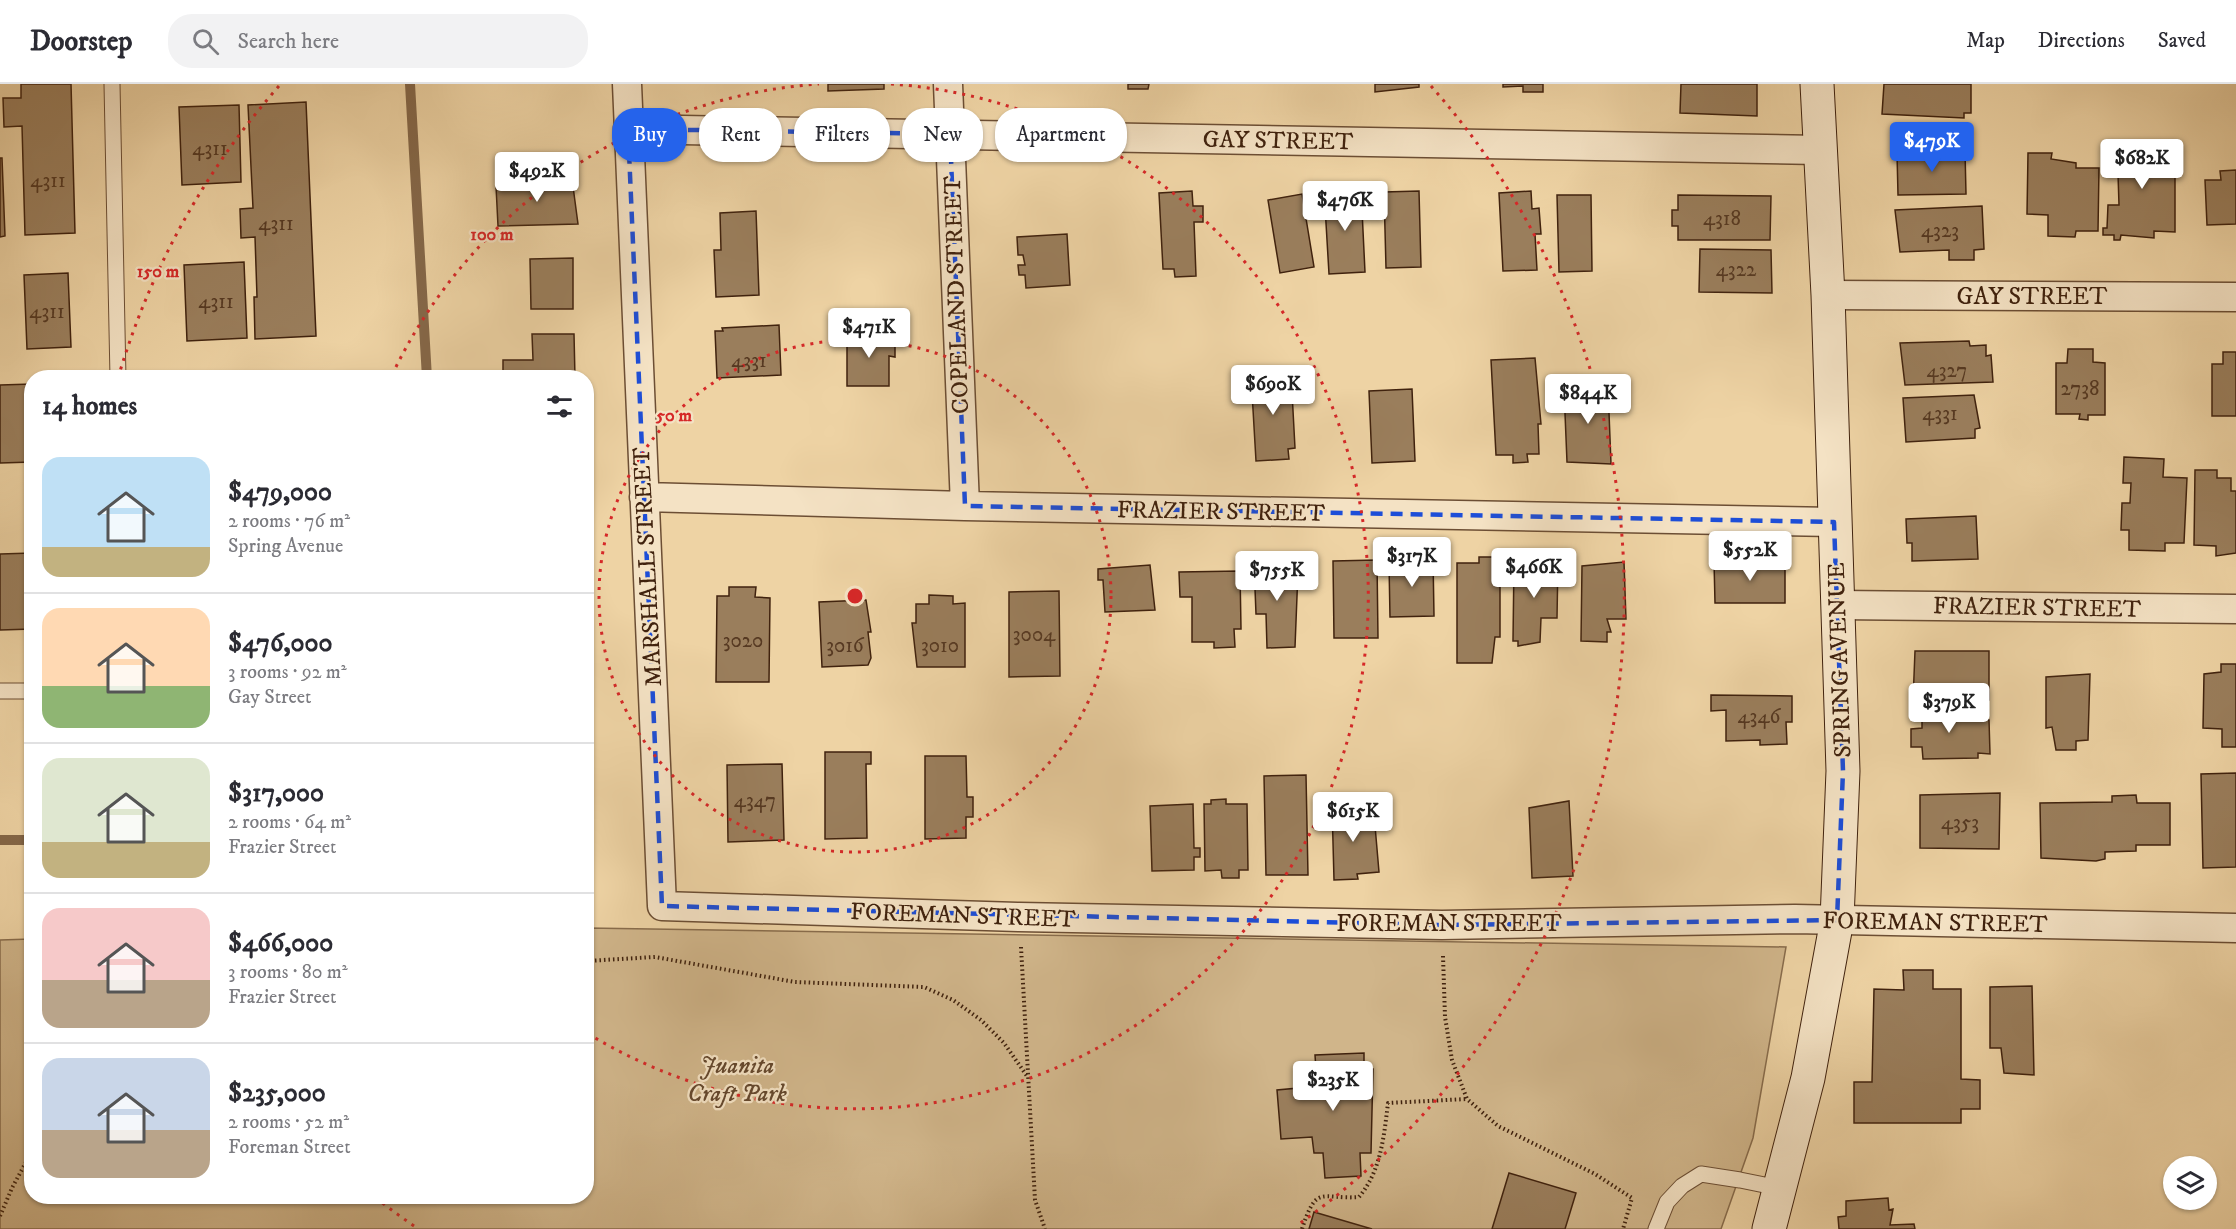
<!DOCTYPE html>
<meta charset="utf-8">
<style>
body{margin:0;font-family:"IM FELL DW Pica",serif;background:#f2f2f3;color:#2b2b33;height:100vh;display:flex;flex-direction:column;font-size:22px;white-space:nowrap}
*{box-sizing:border-box;margin:0}
p{font-size:20px;color:#7c7c81}
.icon{flex:none;width:33px;height:33px;fill:none;stroke:currentColor;stroke-width:2;stroke-linecap:round;stroke-linejoin:round}
.map{position:relative;flex:1;overflow:hidden}
.sheet{position:absolute;left:24px;top:286px;width:570px;height:834px;display:flex;flex-direction:column;background:#fff;border-radius:24px;box-shadow:0 2px 4px #0004}
.sheet>*{flex:none}
.banner{position:absolute;left:612px;top:24px;width:570px;height:54px;display:flex;gap:12px}
.fabs{position:absolute;left:2163px;top:1072px;display:grid;gap:12px}
.fabs a{display:grid;place-items:center;width:54px;height:54px;border-radius:50%;background:#fff;box-shadow:0 2px 4px #0004;font-size:30px}
.price{position:absolute;translate:-50% -51px;padding:0 14px;border-radius:6px;background:#fff;color:#222;font-size:20px;line-height:39px;filter:drop-shadow(0 2px 3px #0008)}
.price::after{content:'';position:absolute;left:50%;top:36px;width:18px;height:14px;margin-left:-9px;background:inherit;clip-path:polygon(0 0,100% 0,50% 100%)}
.price.current{background:#2563eb;color:#fff}
ul{padding:0;list-style:none}
li{display:flex;align-items:center;gap:18px;height:150px;padding:0 18px}
li+li{border-top:2px solid #e1e1e2}
li span{display:grid;place-items:center;flex:none;width:168px;height:120px;border-radius:18px;color:#555}
li>.icon{margin-inline-start:auto}
span .icon{width:72px;height:72px;fill:#fffc;stroke-width:1}
li b{font-size:26px}
h2{display:flex;justify-content:space-between;align-items:center;height:72px;padding:0 18px;font-size:26px}
.pill{padding:0 21px;border-radius:24px;background:#fff;box-shadow:0 2px 4px #0004;font-size:21px;line-height:54px}
.pill.current{background:#2563eb;color:#fff}
header{display:flex;align-items:center;gap:36px;box-sizing:border-box;height:84px;padding:0 30px;background:#fff;border-bottom:2px solid #e1e1e2}
header strong{font-size:28px}
nav{display:flex;gap:33px;margin-inline-start:auto;font-size:21px}
.search{width:420px;height:54px;background:#f2f2f3;display:flex;align-items:center;gap:15px;box-sizing:border-box;padding:0 21px;border-radius:24px;color:#7c7c81;font-size:22px}
.map>svg:first-child{display:block}
.green{fill:#d0b58a;stroke:#886c4c;stroke-width:1.5}
.lines{fill:none;stroke-linecap:round;stroke-linejoin:round}
.stream{stroke:#856849;stroke-width:10}
.building{fill:#9a7e5c;stroke:#40220e;stroke-width:1.5}
.lane-casing{stroke:#6c4e34;stroke-width:17}
.street-casing{stroke:#6c4e34;stroke-width:31}
.secondary-casing{stroke:#40220e;stroke-width:35}
.path{stroke:#40220e;stroke-width:4;stroke-dasharray:1.5 3;stroke-linecap:butt}
.lane{stroke:#f4e2c4;stroke-width:15}
.street{stroke:#f4e2c4;stroke-width:28}
.secondary{stroke:#f4e2c4;stroke-width:33}
.marked{fill:none;stroke:#1d4ed8;stroke-width:4.5;stroke-dasharray:12 8;stroke-linejoin:round}
.ring{fill:none;stroke:#d62828;stroke-width:3;stroke-dasharray:3 6}
.labels{text-anchor:middle;stroke-width:4.5;stroke-linejoin:round;paint-order:stroke}
.number-label{font-size:21px;fill:#563922}
.street-label{font-size:24px;fill:#40220e;stroke:#f4e2c4}
.park-label{font-size:24px;font-style:italic;fill:#64472d;stroke:#f4e2c4}
.centre{fill:#d62828;stroke:#f4e2c4;stroke-width:3}
.ring-label{font-size:18px;text-anchor:middle;font-weight:bold;fill:#d62828;stroke:#f4e2c4;stroke-width:4.5;stroke-linejoin:round;paint-order:stroke}
</style>
<header>
<strong>Doorstep</strong>
<div class="search"><svg class="icon" aria-label="search" viewBox="0 0 24 24"><circle cx="10" cy="10" r="6"/><path d="M15 15l6 6"/></svg>Search here</div>
<nav><a>Map</a><a>Directions</a><a>Saved</a></nav>
</header>
<div class="map">
<svg width="2236" height="1145" viewBox="0 0 2236 1145">
<rect width="100%" height="100%" fill="#eed3a4"/>
<filter id="stains"><feTurbulence type="fractalNoise" baseFrequency=".00333" numOctaves="4"/><feColorMatrix values="0 0 0 0 .2 0 0 0 0 .09 0 0 0 0 .02 0 0 0 .5 -.17"/></filter>
<radialGradient id="worn" r=".72"><stop offset=".6" stop-color="#630" stop-opacity="0"/><stop offset="1" stop-color="#630" stop-opacity=".3"/></radialGradient>
<path class="green" d="M 587,844 L 1786,863 L 1753,1054 L 1721,1145 L 0,1145 L 0,856 L 31,855 L 32,1113 L 586,1113 Z"/>
<g class="lines">
<path class="stream" d="M 410,0 L 427,294
M 0,756 L 32,756"/>
</g>
<path class="building" d="M 21,0 L 71,0 L 75,149 L 25,151 L 22,42 L 4,43 L 3,14 L 21,14 Z
M 828,0 L 884,0 L 884,5 L 828,7 Z
M 1128,0 L 1149,0 L 1148,5 L 1128,5 Z
M 1375,0 L 1419,0 L 1419,3 L 1375,8 Z
M 1503,0 L 1543,0 L 1543,8 L 1523,8 L 1523,2 L 1503,3 Z
M 1681,0 L 1757,0 L 1757,32 L 1680,29 Z
M 1884,0 L 1971,0 L 1971,29 L 1964,29 L 1964,34 L 1882,30 Z
M 306,18 L 316,252 L 255,255 L 254,213 L 257,213 L 255,153 L 241,154 L 240,125 L 253,124 L 248,21 Z
M 239,21 L 241,98 L 182,101 L 179,23 Z
M 2108,61 L 2175,61 L 2175,148 L 2154,147 L 2154,154 L 2121,151 L 2120,156 L 2114,156 L 2114,151 L 2103,151 L 2103,144 L 2107,144 L 2108,121 L 2119,121 L 2118,90 L 2108,90 Z
M 1965,67 L 1966,110 L 1898,111 L 1897,69 Z
M 2028,69 L 2052,69 L 2051,75 L 2076,79 L 2076,84 L 2099,84 L 2098,147 L 2076,147 L 2075,153 L 2048,152 L 2048,131 L 2027,130 Z
M 0,74 L 2,74 L 5,152 L 0,153 Z
M 2236,86 L 2236,140 L 2207,141 L 2205,96 L 2221,96 L 2220,87 Z
M 567,92 L 568,96 L 572,95 L 578,140 L 498,142 L 496,102 L 546,97 L 546,93 Z
M 1361,105 L 1365,188 L 1329,190 L 1325,122 L 1329,122 L 1328,107 Z
M 1192,107 L 1193,122 L 1203,122 L 1203,138 L 1194,138 L 1196,192 L 1175,193 L 1174,185 L 1163,185 L 1159,109 Z
M 1419,107 L 1421,183 L 1386,184 L 1384,108 Z
M 1531,107 L 1532,125 L 1539,124 L 1541,150 L 1535,150 L 1537,186 L 1503,187 L 1499,109 Z
M 1302,110 L 1314,183 L 1280,189 L 1268,116 Z
M 1557,111 L 1591,111 L 1592,187 L 1559,188 Z
M 1678,111 L 1771,112 L 1770,156 L 1678,156 L 1678,142 L 1672,142 L 1672,126 L 1678,126 Z
M 1982,122 L 1984,165 L 1974,166 L 1974,176 L 1949,176 L 1949,166 L 1900,168 L 1895,126 Z
M 756,127 L 759,211 L 716,213 L 714,166 L 721,166 L 720,129 Z
M 1067,150 L 1070,201 L 1026,204 L 1025,191 L 1019,191 L 1018,181 L 1025,181 L 1023,171 L 1018,171 L 1017,153 Z
M 1700,165 L 1771,166 L 1772,209 L 1699,208 Z
M 573,174 L 573,225 L 531,225 L 530,175 Z
M 244,178 L 247,254 L 187,257 L 184,181 Z
M 68,189 L 71,263 L 27,265 L 24,191 Z
M 779,241 L 781,291 L 717,294 L 715,247 L 723,247 L 722,244 Z
M 847,249 L 895,251 L 895,273 L 889,272 L 889,302 L 847,302 Z
M 532,250 L 574,250 L 575,294 L 503,294 L 503,276 L 533,276 Z
M 1969,257 L 1970,262 L 1986,261 L 1986,272 L 1991,271 L 1993,298 L 1905,301 L 1900,259 Z
M 2068,265 L 2093,265 L 2093,278 L 2105,279 L 2105,331 L 2088,331 L 2088,336 L 2079,335 L 2080,330 L 2056,330 L 2056,279 L 2067,279 Z
M 2223,268 L 2236,268 L 2236,332 L 2212,332 L 2212,280 L 2223,280 Z
M 1535,274 L 1541,340 L 1538,340 L 1539,370 L 1527,370 L 1528,378 L 1513,379 L 1513,371 L 1496,371 L 1491,276 Z
M 1291,289 L 1295,364 L 1288,365 L 1289,375 L 1256,377 L 1251,291 Z
M 32,300 L 32,378 L 0,379 L 0,301 Z
M 1608,303 L 1611,380 L 1567,378 L 1564,305 Z
M 1412,305 L 1415,377 L 1372,379 L 1369,307 Z
M 1974,311 L 1980,344 L 1975,345 L 1975,354 L 1906,358 L 1903,314 Z
M 2124,373 L 2164,375 L 2163,393 L 2187,394 L 2184,459 L 2165,459 L 2165,467 L 2129,466 L 2129,446 L 2121,446 L 2122,419 L 2130,419 L 2131,399 L 2123,399 Z
M 2195,386 L 2217,386 L 2217,394 L 2231,394 L 2231,407 L 2236,407 L 2236,469 L 2216,472 L 2216,462 L 2194,461 Z
M 1976,432 L 1978,475 L 1912,477 L 1912,459 L 1907,459 L 1906,435 Z
M 32,469 L 32,545 L 0,546 L 0,470 Z
M 1479,473 L 1500,473 L 1500,553 L 1495,553 L 1492,579 L 1457,579 L 1457,479 L 1479,479 Z
M 1433,474 L 1434,532 L 1390,533 L 1389,479 Z
M 1377,476 L 1378,554 L 1334,554 L 1333,477 Z
M 1558,476 L 1557,534 L 1541,534 L 1540,558 L 1518,562 L 1518,557 L 1513,557 L 1514,479 Z
M 1714,477 L 1785,477 L 1785,519 L 1715,519 Z
M 1624,478 L 1626,535 L 1607,535 L 1611,548 L 1607,548 L 1607,558 L 1581,557 L 1582,482 Z
M 1254,479 L 1286,479 L 1286,487 L 1298,487 L 1295,563 L 1267,564 L 1266,530 L 1256,530 Z
M 1150,481 L 1155,526 L 1105,528 L 1103,496 L 1098,496 L 1098,485 Z
M 1240,487 L 1241,545 L 1234,545 L 1235,563 L 1214,564 L 1214,558 L 1192,558 L 1192,513 L 1180,513 L 1179,488 Z
M 729,503 L 756,503 L 755,513 L 770,514 L 769,598 L 716,598 L 717,512 L 729,512 Z
M 1059,507 L 1060,592 L 1009,593 L 1009,508 Z
M 929,511 L 953,512 L 953,520 L 965,519 L 965,583 L 917,583 L 912,539 L 916,539 L 916,520 L 929,520 Z
M 866,516 L 871,548 L 868,548 L 871,574 L 868,581 L 822,583 L 819,518 Z
M 1915,567 L 1989,567 L 1989,616 L 1913,617 Z
M 2221,580 L 2236,580 L 2236,663 L 2222,663 L 2222,645 L 2203,644 L 2204,590 L 2221,588 Z
M 2090,590 L 2088,656 L 2076,657 L 2076,666 L 2056,666 L 2052,643 L 2046,644 L 2046,593 Z
M 586,597 L 591,675 L 586,675 Z
M 1711,611 L 1792,612 L 1792,638 L 1786,638 L 1787,660 L 1760,661 L 1760,656 L 1726,657 L 1726,626 L 1711,627 Z
M 1913,618 L 1941,618 L 1941,632 L 1975,631 L 1975,636 L 1989,636 L 1990,670 L 1978,669 L 1978,674 L 1923,675 L 1922,663 L 1911,663 L 1911,645 L 1922,644 L 1922,632 L 1913,632 Z
M 825,668 L 871,668 L 871,680 L 866,680 L 867,754 L 825,755 Z
M 925,672 L 966,672 L 967,713 L 973,713 L 973,733 L 966,733 L 966,754 L 925,755 Z
M 782,680 L 784,756 L 728,758 L 727,681 Z
M 2236,689 L 2236,783 L 2203,784 L 2201,690 Z
M 1306,691 L 1308,791 L 1266,791 L 1264,692 Z
M 586,698 L 590,698 L 592,775 L 586,775 Z
M 2000,709 L 1999,765 L 1920,764 L 1920,711 Z
M 2136,711 L 2137,719 L 2170,719 L 2170,761 L 2136,761 L 2136,767 L 2105,768 L 2105,775 L 2096,777 L 2041,774 L 2040,719 L 2112,718 L 2112,712 Z
M 1226,715 L 1226,720 L 1247,720 L 1248,786 L 1239,786 L 1239,794 L 1222,794 L 1221,786 L 1205,787 L 1204,720 L 1211,720 L 1211,716 Z
M 1569,717 L 1573,792 L 1532,794 L 1529,724 Z
M 1353,719 L 1354,731 L 1374,730 L 1379,788 L 1357,790 L 1358,795 L 1334,796 L 1332,721 Z
M 1193,720 L 1194,764 L 1200,764 L 1200,773 L 1194,773 L 1194,786 L 1152,787 L 1150,722 Z
M 1903,886 L 1933,886 L 1933,905 L 1961,905 L 1961,995 L 1980,996 L 1980,1025 L 1961,1025 L 1961,1039 L 1854,1039 L 1854,998 L 1872,998 L 1874,905 L 1904,906 Z
M 2032,902 L 2034,991 L 2004,989 L 2001,964 L 1990,964 L 1990,903 Z
M 1364,969 L 1364,986 L 1373,985 L 1371,1069 L 1360,1069 L 1361,1092 L 1325,1094 L 1323,1069 L 1314,1069 L 1312,1053 L 1281,1055 L 1277,1006 L 1309,1003 L 1308,989 L 1316,986 L 1315,971 Z
M 1509,1089 L 1576,1109 L 1565,1145 L 1492,1145 Z
M 1888,1114 L 1889,1126 L 1893,1125 L 1890,1141 L 1914,1140 L 1915,1145 L 1839,1145 L 1838,1133 L 1846,1132 L 1846,1117 Z
M 1314,1128 L 1372,1145 L 1309,1145 Z"/>
<g class="lines">
<g class="lane-casing">
<path id="lane" d="M 112,0 L 118,294
M 0,607 L 32,607
M 1656,1145 L 1667,1118 L 1682,1102 L 1701,1090 L 1740,1096 L 1779,1104"/>
</g>
<g class="street-casing">
<path id="street" d="M 627,0 L 662,822 L 1019,833 L 1442,841 L 1795,835 L 2236,844
M 948,0 L 965,422
M 628,45 L 1819,66
M 1828,211 L 2236,213
M 644,413 L 965,422 L 1834,438
M 1839,521 L 2236,525"/>
</g>
<g class="secondary-casing">
<path id="secondary" d="M 1769,1145 L 1808,994 L 1837,836 L 1843,687 L 1828,211 L 1817,0"/>
</g>
<path class="path" d="M 1021,863 L 1035,1116 L 1045,1145
M 1443,872 L 1445,933 L 1452,976 L 1467,1015 L 1498,1042 L 1595,1090 L 1632,1114 L 1623,1145
M 586,877 L 655,873 L 795,898 L 924,903 L 953,916 L 981,936 L 1004,959 L 1027,992
M 0,1132 L 12,1104 L 32,1067
M 1302,1145 C 1317,1099 1321,1116 1359,1113 C 1381,1087 1384,1052 1388,1019 L 1467,1015"/>
<use href="#lane" class="lane"/>
<use href="#street" class="street"/>
<use href="#secondary" class="secondary"/>
</g>
<path class="marked" d="M 628,45 L 950,50 L 965,422 L 1834,438 L 1843,687 L 1837,836 L 1442,841 L 662,822 Z"/>
<g class="ring">
<circle cx="855" cy="512" r="256"/>
<path d="M392 291A513 513 0 0 1 819 0M891 0A513 513 0 1 1 587 949"/>
<path d="M414 1142A769 769 0 0 1 376 1114M118 294A769 769 0 0 1 279 2M1431 2A769 769 0 0 1 1296 1142"/>
</g>
<g class="labels">
<g class="number-label">
<text x="210" y="71">4311</text>
<text x="48" y="103">4311</text>
<text x="1722" y="141">4318</text>
<text x="276" y="146">4311</text>
<text x="1940" y="153">4323</text>
<text x="1736" y="192">4322</text>
<text x="216" y="224">4311</text>
<text x="47" y="234">4311</text>
<text x="749" y="283">4331</text>
<text x="1947" y="293">4327</text>
<text x="2080" y="311">2738</text>
<text x="1940" y="336">4331</text>
<text x="1034" y="557">3004</text>
<text x="743" y="563">3020</text>
<text x="845" y="568">3016</text>
<text x="940" y="568">3010</text>
<text x="1759" y="639">4346</text>
<text x="755" y="723">4347</text>
<text x="1960" y="745">4353</text>
</g>
<g class="street-label">
<text transform="translate(1278 56) rotate(1)" y="8">GAY STREET</text>
<text transform="translate(956 211) rotate(-92)" y="8">COPELAND STREET</text>
<text x="2032" y="220">GAY STREET</text>
<text transform="translate(1221 427) rotate(1)" y="8">FRAZIER STREET</text>
<text transform="translate(647 483) rotate(-93)" y="8">MARSHALL STREET</text>
<text transform="translate(2037 523) rotate(1)" y="8">FRAZIER STREET</text>
<text transform="translate(1839 576) rotate(-92)" y="8">SPRING AVENUE</text>
<text transform="translate(963 831) rotate(2)" y="8">FOREMAN STREET</text>
<text transform="translate(1935 838) rotate(1)" y="8">FOREMAN STREET</text>
<text x="1449" y="847">FOREMAN STREET</text>
</g>
<g class="park-label">
<text x="737" y="989">Juanita<tspan x="737" dy="28">Craft Park</tspan></text>
</g>
</g>
<circle cx="855" cy="512" r="9" class="centre"/>
<g class="ring-label">
<text x="492" y="156">100 m</text>
<text x="158" y="193">150 m</text>
<text x="674" y="337">50 m</text>
</g>
<rect width="100%" height="100%" filter="url(#stains)"/>
<rect width="100%" height="100%" fill="url(#worn)"/>
</svg>
<div class="fabs">
<a><svg class="icon" aria-label="layers" viewBox="0 0 24 24"><path d="M12 4l9 5-9 5-9-5zM3 14l9 5 9-5"/></svg></a>
</div>
<b class="price current" style="left:1932px;top:89px">$479K</b>
<b class="price" style="left:2142px;top:106px">$682K</b>
<b class="price" style="left:537px;top:119px">$492K</b>
<b class="price" style="left:1345px;top:148px">$476K</b>
<b class="price" style="left:869px;top:275px">$471K</b>
<b class="price" style="left:1273px;top:332px">$690K</b>
<b class="price" style="left:1588px;top:341px">$844K</b>
<b class="price" style="left:1750px;top:498px">$552K</b>
<b class="price" style="left:1412px;top:504px">$317K</b>
<b class="price" style="left:1534px;top:515px">$466K</b>
<b class="price" style="left:1277px;top:518px">$755K</b>
<b class="price" style="left:1949px;top:650px">$379K</b>
<b class="price" style="left:1353px;top:759px">$615K</b>
<b class="price" style="left:1333px;top:1028px">$235K</b>
<div class="banner">
<a class="pill current">Buy</a>
<a class="pill">Rent</a>
<a class="pill">Filters</a>
<a class="pill">New</a>
<a class="pill">Apartment</a>
</div>
<section class="sheet">
<h2>14 homes<svg class="icon" aria-label="filters" viewBox="0 0 24 24"><path d="M4 7h16M4 17h16"/><circle cx="9" cy="7" r="2"/><circle cx="15" cy="17" r="2"/></svg></h2>
<ul>
<li><span style="background:linear-gradient(#bfe0f5 75%,#c2b280 0)"><svg class="icon" aria-label="home" viewBox="0 0 24 24"><path d="M3 11l9-7 9 7M6 9v11h12V9"/></svg></span><div><b>$479,000</b><p>2 rooms · 76 m²</p><p>Spring Avenue</p></div></li>
<li><span style="background:linear-gradient(#ffd9b3 65%,#8fb573 0)"><svg class="icon" aria-label="home" viewBox="0 0 24 24"><path d="M3 11l9-7 9 7M6 9v11h12V9"/></svg></span><div><b>$476,000</b><p>3 rooms · 92 m²</p><p>Gay Street</p></div></li>
<li><span style="background:linear-gradient(#dfe7d0 70%,#c2b280 0)"><svg class="icon" aria-label="home" viewBox="0 0 24 24"><path d="M3 11l9-7 9 7M6 9v11h12V9"/></svg></span><div><b>$317,000</b><p>2 rooms · 64 m²</p><p>Frazier Street</p></div></li>
<li><span style="background:linear-gradient(#f6c9c9 60%,#b9a48a 0)"><svg class="icon" aria-label="home" viewBox="0 0 24 24"><path d="M3 11l9-7 9 7M6 9v11h12V9"/></svg></span><div><b>$466,000</b><p>3 rooms · 80 m²</p><p>Frazier Street</p></div></li>
<li><span style="background:linear-gradient(#c9d6e8 60%,#b9a48a 0)"><svg class="icon" aria-label="home" viewBox="0 0 24 24"><path d="M3 11l9-7 9 7M6 9v11h12V9"/></svg></span><div><b>$235,000</b><p>2 rooms · 52 m²</p><p>Foreman Street</p></div></li>
</ul>
</section>
</div>
